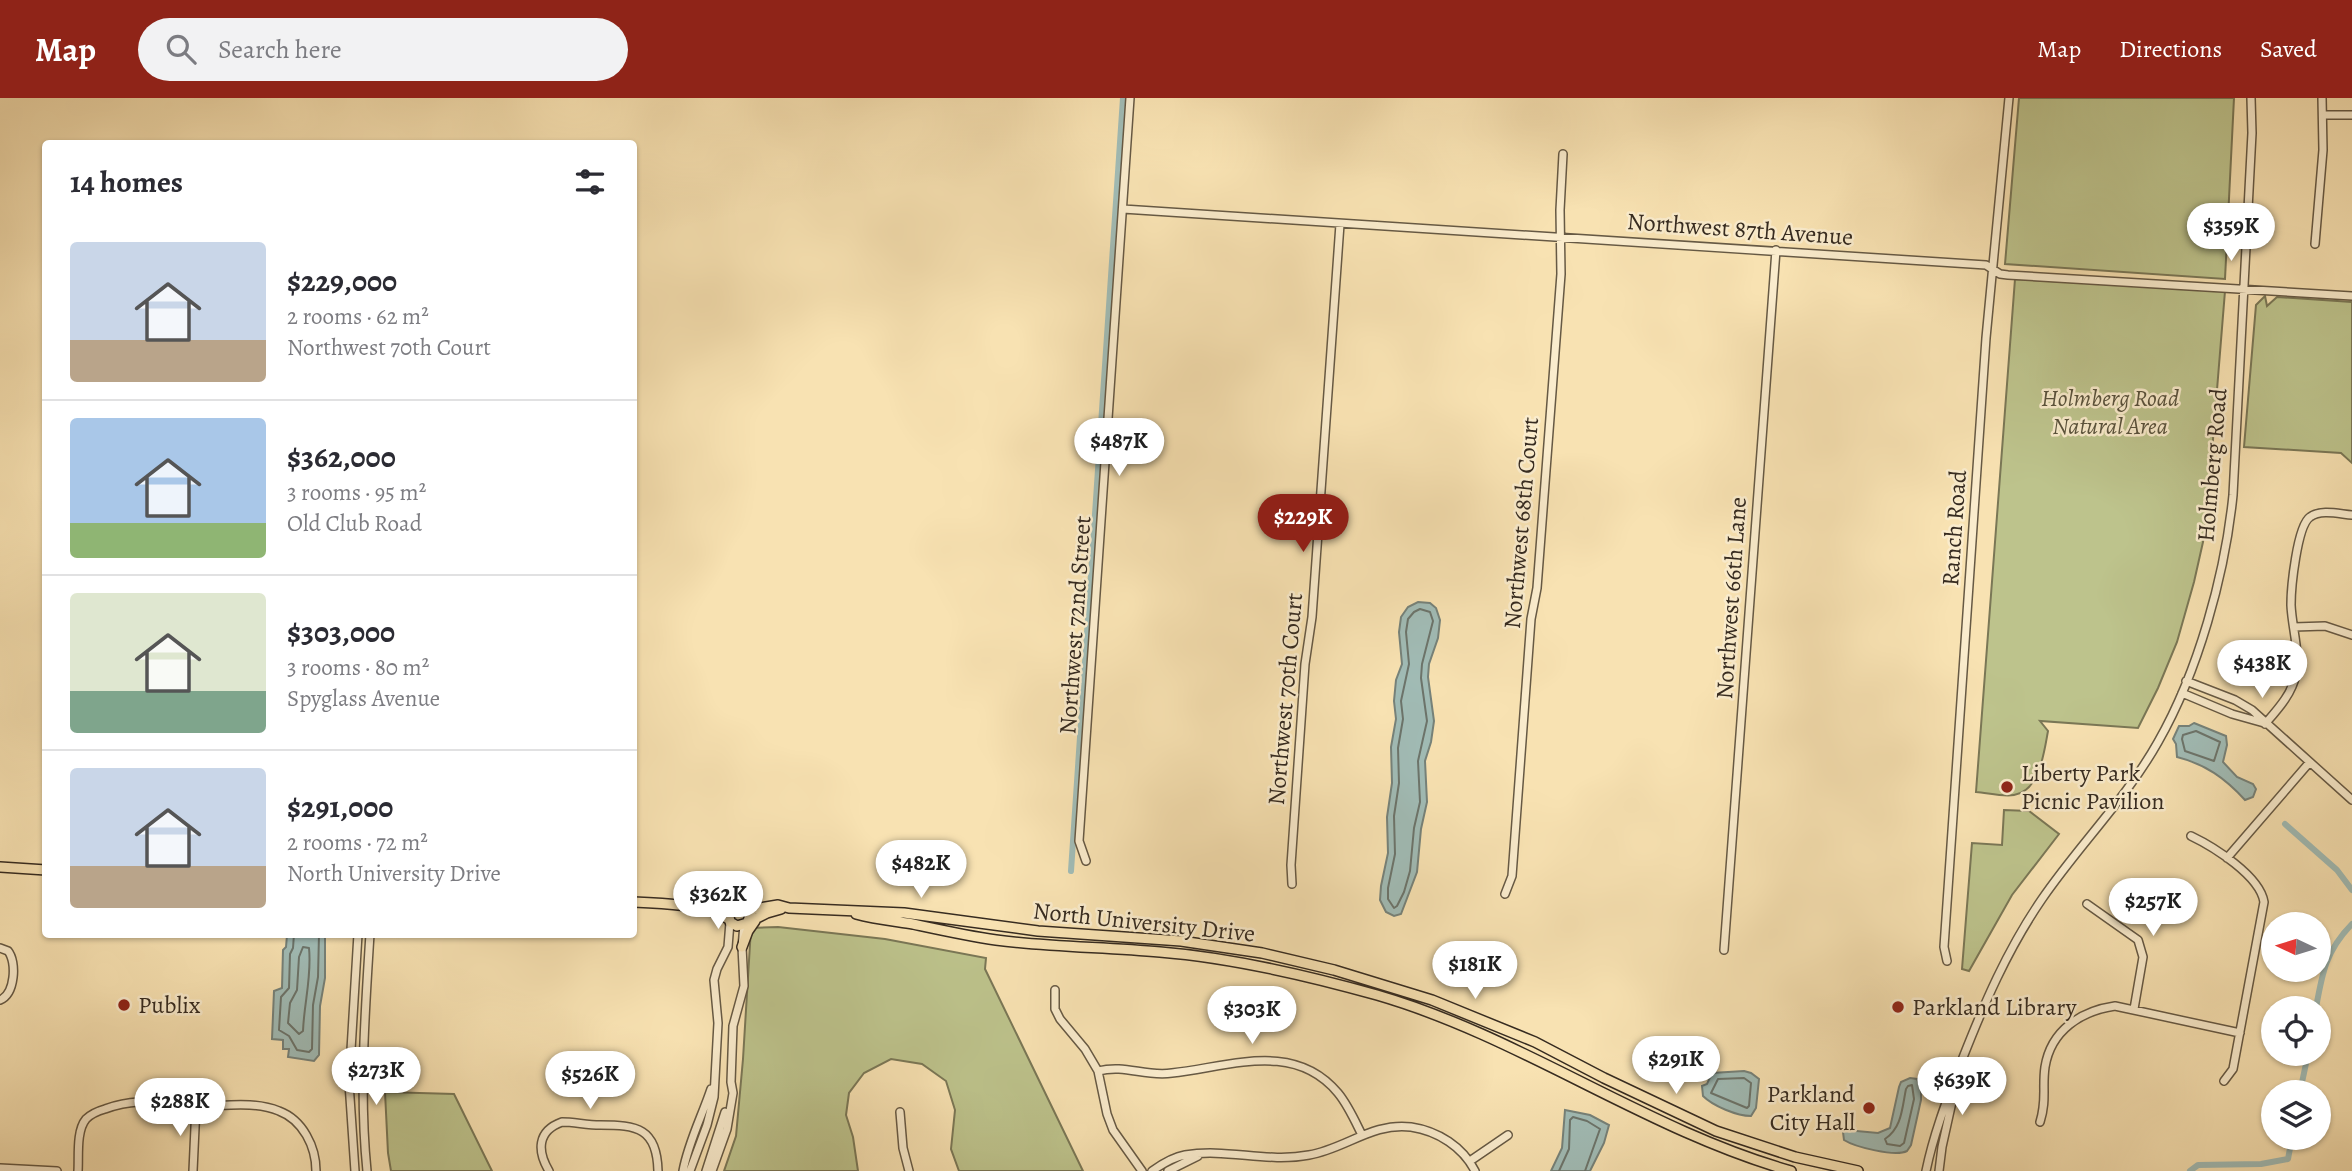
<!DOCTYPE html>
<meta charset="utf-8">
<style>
body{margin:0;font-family:Alegreya,serif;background:#f2f2f3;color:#2b2b33;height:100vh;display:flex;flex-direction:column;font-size:26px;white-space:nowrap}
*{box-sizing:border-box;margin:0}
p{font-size:23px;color:#7c7c81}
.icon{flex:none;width:38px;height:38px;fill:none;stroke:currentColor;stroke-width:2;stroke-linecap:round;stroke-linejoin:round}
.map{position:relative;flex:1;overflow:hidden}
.side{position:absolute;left:42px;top:42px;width:595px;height:798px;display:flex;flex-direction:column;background:#fff;border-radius:7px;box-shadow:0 2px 5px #0004}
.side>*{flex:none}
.needle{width:46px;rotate:274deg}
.fabs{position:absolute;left:2261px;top:814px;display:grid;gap:14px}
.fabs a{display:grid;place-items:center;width:70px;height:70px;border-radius:50%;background:#fff;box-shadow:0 2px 5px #0004;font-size:35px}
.price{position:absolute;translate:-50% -60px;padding:0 16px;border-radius:24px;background:#fff;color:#222;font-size:23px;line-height:46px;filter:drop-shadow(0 2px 4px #0008)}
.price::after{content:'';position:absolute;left:50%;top:42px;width:21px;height:16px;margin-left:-10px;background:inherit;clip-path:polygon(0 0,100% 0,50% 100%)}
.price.active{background:#8f2418;color:#fff}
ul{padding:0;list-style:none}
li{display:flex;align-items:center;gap:21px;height:175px;padding:0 28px}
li+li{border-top:2px solid #e1e1e2}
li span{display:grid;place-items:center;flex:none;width:196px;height:140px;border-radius:7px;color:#555}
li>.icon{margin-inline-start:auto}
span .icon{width:84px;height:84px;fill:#fffc;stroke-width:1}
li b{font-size:30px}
h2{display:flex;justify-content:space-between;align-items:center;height:84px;padding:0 28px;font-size:30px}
header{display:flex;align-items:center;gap:42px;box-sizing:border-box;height:98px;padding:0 35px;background:#8f2418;color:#fff}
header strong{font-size:33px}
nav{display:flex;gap:38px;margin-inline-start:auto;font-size:24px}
.search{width:490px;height:63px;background:#f2f2f3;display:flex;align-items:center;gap:18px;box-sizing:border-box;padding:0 24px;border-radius:38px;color:#7c7c81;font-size:26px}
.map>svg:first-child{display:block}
.green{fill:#bdc38c;stroke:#7a7756;stroke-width:2}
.water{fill:#a1bcb6;stroke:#76827a;stroke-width:2}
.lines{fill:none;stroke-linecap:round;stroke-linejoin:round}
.shore{stroke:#6c746b;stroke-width:2}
.canal{stroke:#a1bcb6;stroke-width:6}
.minor-casing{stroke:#665944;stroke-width:10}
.major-casing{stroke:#362b20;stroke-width:12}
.minor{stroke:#faeccd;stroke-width:7}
.major{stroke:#f8e2b2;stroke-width:9}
.poi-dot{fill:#8f2418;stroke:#faeccd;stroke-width:2.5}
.labels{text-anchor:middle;stroke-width:5;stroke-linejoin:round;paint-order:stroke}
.street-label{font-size:24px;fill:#362b20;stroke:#faeccd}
.park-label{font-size:24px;font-style:italic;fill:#58513b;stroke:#faeccd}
.poi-label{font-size:24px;fill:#362b20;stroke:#faeccd;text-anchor:start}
</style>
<header>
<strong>Map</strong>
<div class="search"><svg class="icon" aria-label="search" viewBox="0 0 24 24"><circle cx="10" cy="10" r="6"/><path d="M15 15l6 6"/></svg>Search here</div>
<nav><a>Map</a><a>Directions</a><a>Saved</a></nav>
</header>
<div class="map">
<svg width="2352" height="1073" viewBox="0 0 2352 1073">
<rect width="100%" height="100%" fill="#f8e2b2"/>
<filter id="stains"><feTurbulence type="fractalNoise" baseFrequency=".00286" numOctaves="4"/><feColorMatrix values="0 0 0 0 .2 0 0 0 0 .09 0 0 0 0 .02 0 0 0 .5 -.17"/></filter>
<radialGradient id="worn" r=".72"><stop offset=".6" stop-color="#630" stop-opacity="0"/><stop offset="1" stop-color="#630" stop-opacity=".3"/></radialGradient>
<path class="green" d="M 2019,0 L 2234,0 L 2225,181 L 2005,166 Z
M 2015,181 L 2225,193 L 2208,403 L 2203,444 L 2194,484 L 2177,544 L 2158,590 L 2138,630 L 2040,623 L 2048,633 C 2044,654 2040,693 2014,697 C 2003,699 1988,695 1976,694 Z
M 2265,198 L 2267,208 L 2277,199 L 2352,204 L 2352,365 L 2341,355 L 2244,349 L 2256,207 Z
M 2004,712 L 2029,713 L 2059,736 L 2012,797 L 1969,873 L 1962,871 L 1972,745 L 2002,747 Z
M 778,829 L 885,841 L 986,860 L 985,871 L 1083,1073 L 959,1073 L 951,1051 L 955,1012 L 946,983 L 922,966 L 891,961 L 864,975 L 849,995 L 846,1017 L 853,1039 L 858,1073 L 724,1073 L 736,1038 L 743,961 L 751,830 Z
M 385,994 L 454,996 L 492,1073 L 391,1073 L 388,1055 Z"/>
<path class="water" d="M 1418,504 L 1430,505 L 1436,510 L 1440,522 L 1438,540 L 1429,566 L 1428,579 L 1434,623 L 1431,644 L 1425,663 L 1427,704 L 1421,731 L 1417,774 L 1401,816 L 1394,818 L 1386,814 L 1380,802 L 1381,788 L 1388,755 L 1387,719 L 1392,685 L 1391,649 L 1396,621 L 1394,603 L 1396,582 L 1402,566 L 1399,534 L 1401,519 L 1408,509 Z
M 2194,625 L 2226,638 L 2227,647 L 2223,664 L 2237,679 L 2253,686 L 2256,691 L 2253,699 L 2245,702 C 2225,680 2205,666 2177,659 L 2176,646 L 2173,641 L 2179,628 L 2189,628 Z
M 287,837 L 325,837 L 325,880 L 320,908 L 319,957 L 314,963 L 288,959 L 289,951 L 283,951 L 283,942 L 272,941 L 274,893 L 282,890 L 283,852 L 286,849 Z
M 1744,973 L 1751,975 L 1759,981 L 1756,1010 L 1751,1018 C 1737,1018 1713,1008 1703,998 L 1702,988 L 1707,986 L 1712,975 Z
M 1910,980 L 1917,981 L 1921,992 L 1921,1002 L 1911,1047 L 1907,1053 C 1895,1059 1855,1049 1844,1042 L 1843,1034 L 1846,1032 L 1878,1035 L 1890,1030 L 1899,989 L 1901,984 Z
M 1565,1012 L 1590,1017 L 1609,1027 L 1604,1045 L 1590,1073 L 1551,1073 L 1562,1050 Z"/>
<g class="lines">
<path class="shore" d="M 1420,511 L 1430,514 L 1433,523 L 1422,566 L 1421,580 L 1427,623 L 1418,663 L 1420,704 L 1414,730 L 1410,773 L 1404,794 L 1397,808 L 1394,810 L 1388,801 L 1388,790 L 1395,756 L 1394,718 L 1399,685 L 1398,650 L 1403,621 L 1401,603 L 1409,566 L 1406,534 L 1408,521 L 1414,514 Z
M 2196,633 L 2220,644 L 2214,663 L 2185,653 L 2182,641 L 2183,637 Z
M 294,836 L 293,850 L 290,856 L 289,890 L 281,899 L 279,932 L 289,938 L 297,952 L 309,954 L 312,951 L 313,907 L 318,879 L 319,836
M 303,849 L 309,850 C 312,878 304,905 303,933 L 299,936 L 288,925 L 290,905 L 297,892 L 299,859 Z
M 1744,980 L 1751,985 L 1749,1008 L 1747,1010 L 1711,995 L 1718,981 Z
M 1912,987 L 1914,1001 L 1904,1045 L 1900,1048 L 1887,1046 L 1885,1041 C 1902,1030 1902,1010 1906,991 L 1908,988 Z
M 1559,1073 L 1569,1051 L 1570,1022 L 1573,1019 L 1587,1023 L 1600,1031 L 1585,1073"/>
<path class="canal" d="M 2285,726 L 2337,772 L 2352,792
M 1071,773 L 1123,0
M 2316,910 C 2322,876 2326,852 2352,826
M 2300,994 L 2308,956
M 2190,1073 L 2198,1067 L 2261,1066 L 2288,1061 L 2292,1040"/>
<g class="minor-casing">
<path id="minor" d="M 2324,17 L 2352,17
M 1123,111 L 1986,167 L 2000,176 L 2008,177 L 2352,198
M 2315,146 L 2323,52 L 2322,0
M 2294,529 L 2325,528 L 2352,537
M 2186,583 L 2235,602 L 2252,612 L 2352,702
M 2182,595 L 2232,616 L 2264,625
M 2265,626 C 2278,611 2292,596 2296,576 C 2300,553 2292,530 2291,507 C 2291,490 2297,428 2310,419 C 2321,411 2339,416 2352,417
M 2191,738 C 2214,749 2260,778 2264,804 L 2233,971 L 2224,983
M 2227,760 L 2309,665
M 1086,763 L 1079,743 L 1130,0
M 1292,786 L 1291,767 L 1305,566 L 1312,519 L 1340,126
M 1505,796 L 1512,778 L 1531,521 L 1537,490 L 1561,176 L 1560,112 L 1563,56
M 2087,806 L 2138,842 L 2143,859 L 2134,911
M 0,850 L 8,853 C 17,864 15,896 0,902
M 1724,852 L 1776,152
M 1947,863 L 1944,849 L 1986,240 L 2009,0
M 1055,892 L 1055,911 L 1060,921 L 1085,951 L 1098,973 L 1107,1016 L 1113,1032 L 1142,1073
M 1098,973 C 1126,966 1144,979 1172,975 C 1229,969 1294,942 1338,995 C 1348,1007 1355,1023 1362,1037
M 900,1014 L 903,1050 L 909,1073
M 2040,1024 C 2047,1002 2042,990 2045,969 C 2051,932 2081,913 2115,908 L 2240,935
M 1470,1063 L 1508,1037
M 0,1070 L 57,1073
M 78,1073 C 79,1058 76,1033 86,1021 C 91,1016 98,1013 105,1011 C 143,997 163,1008 199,1008 C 225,1008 255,1003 279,1013 C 303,1022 316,1049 316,1073
M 193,1073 L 196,1008
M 355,1073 L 349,985 L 358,836
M 367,1073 C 359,994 365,916 370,836
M 549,1073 C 537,1053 537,1033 562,1024 C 574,1024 587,1027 600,1027 C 637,1027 657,1030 658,1073
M 683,1073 C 688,1045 702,1018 711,991
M 690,1073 L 707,1027 L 714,999 L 718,925 L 714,882 L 717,871 L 728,849 L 730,824
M 706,1073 L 725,1014
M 712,1073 L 727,1031 L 733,995 L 731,984 L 733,928 L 744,888 L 742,849 L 744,827
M 1152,1073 C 1162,1066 1173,1059 1185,1057 C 1227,1050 1267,1065 1309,1057 C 1345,1051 1373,1024 1411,1029 C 1438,1033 1463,1049 1475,1073
M 1168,1073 L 1198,1058
M 1926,1073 C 1934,1034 1948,999 1962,962 C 1984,906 2007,852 2042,801 C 2079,747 2126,701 2158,644 C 2198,574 2225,477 2233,397 L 2252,35 L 2251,0
M 1939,1073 L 1942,1049 L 1954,995"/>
</g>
<g class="major-casing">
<path id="major" d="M 0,769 L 46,772
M 634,804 C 659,805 709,807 728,821
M 696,804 L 733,807
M 748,810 L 751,816 L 747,825 L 737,828 L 730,824 L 728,812 L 733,807 L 739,805 L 754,811 L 778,807 L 789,810 L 904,815 L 1038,833 L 1181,843 L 1262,855 L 1334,872 L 1432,902 L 1535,944 L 1604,980 L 1716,1033 L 1795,1059 L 1858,1073
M 856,816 C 874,821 894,823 913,826 C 941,832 968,838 996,842 C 1050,849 1105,849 1160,854 C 1234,860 1306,877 1377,897 C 1522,939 1646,1032 1791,1073
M 747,825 L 767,815 L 781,811
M 742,849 L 748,833 L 755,823"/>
</g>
<use href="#minor" class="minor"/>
<use href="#major" class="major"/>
</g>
<g class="poi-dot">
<circle cx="2007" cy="689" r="7"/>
<circle cx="124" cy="907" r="7"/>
<circle cx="1898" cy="909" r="7"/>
<circle cx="1869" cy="1010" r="7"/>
</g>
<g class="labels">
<g class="street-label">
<text transform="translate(1740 131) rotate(4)" y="8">Northwest 87th Avenue</text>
<text transform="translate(2212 367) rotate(-85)" y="8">Holmberg Road</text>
<text transform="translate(1521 425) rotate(-85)" y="8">Northwest 68th Court</text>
<text transform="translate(1954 430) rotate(-86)" y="8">Ranch Road</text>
<text transform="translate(1731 500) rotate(-86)" y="8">Northwest 66th Lane</text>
<text transform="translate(1075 527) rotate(-86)" y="8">Northwest 72nd Street</text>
<text transform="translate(1285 601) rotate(-85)" y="8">Northwest 70th Court</text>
<text transform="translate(1144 824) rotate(6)" y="8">North University Drive</text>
</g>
<g class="park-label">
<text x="2110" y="308">Holmberg Road<tspan x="2110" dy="28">Natural Area</tspan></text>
</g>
<g class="poi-label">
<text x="2021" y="683">Liberty Park<tspan x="2021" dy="28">Picnic Pavilion</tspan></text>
<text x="138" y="915">Publix</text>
<text x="1912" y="917">Parkland Library</text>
<text x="1855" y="1004" text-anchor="end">Parkland<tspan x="1855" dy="28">City Hall</tspan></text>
</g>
</g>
<rect width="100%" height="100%" filter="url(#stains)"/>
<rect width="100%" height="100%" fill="url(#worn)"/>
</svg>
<div class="fabs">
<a><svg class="needle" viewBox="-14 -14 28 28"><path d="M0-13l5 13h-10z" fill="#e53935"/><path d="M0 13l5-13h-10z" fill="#7c7c81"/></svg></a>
<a><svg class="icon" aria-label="locate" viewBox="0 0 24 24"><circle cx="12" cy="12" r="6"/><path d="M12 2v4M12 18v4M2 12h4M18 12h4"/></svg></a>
<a><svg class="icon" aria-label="layers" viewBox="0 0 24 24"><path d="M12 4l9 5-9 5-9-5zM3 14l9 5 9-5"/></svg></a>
</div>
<b class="price" style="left:2231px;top:165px">$359K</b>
<b class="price" style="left:1119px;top:380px">$487K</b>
<b class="price active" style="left:1303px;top:456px">$229K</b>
<b class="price" style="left:2262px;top:602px">$438K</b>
<b class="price" style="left:921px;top:802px">$482K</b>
<b class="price" style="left:718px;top:833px">$362K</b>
<b class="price" style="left:2153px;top:840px">$257K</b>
<b class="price" style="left:1475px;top:903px">$181K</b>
<b class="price" style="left:1252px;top:948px">$303K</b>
<b class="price" style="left:1676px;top:998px">$291K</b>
<b class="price" style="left:376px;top:1009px">$273K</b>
<b class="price" style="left:590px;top:1013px">$526K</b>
<b class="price" style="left:1962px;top:1019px">$639K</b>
<b class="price" style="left:180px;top:1040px">$288K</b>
<section class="side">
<h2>14 homes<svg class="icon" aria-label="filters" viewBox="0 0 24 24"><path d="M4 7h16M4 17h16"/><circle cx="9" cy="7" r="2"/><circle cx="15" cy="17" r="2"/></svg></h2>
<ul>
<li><span style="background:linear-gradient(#c9d6e8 70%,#b9a48a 0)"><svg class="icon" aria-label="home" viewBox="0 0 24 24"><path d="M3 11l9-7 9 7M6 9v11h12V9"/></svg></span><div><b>$229,000</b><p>2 rooms · 62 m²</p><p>Northwest 70th Court</p></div></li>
<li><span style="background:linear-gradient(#a9c7e8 75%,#8fb573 0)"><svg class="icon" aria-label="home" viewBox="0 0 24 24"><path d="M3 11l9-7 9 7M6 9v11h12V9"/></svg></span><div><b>$362,000</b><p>3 rooms · 95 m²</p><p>Old Club Road</p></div></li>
<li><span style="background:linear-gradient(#dfe7d0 70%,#7fa58c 0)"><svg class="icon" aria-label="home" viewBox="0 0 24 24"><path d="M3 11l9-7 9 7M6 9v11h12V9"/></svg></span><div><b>$303,000</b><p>3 rooms · 80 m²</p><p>Spyglass Avenue</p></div></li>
<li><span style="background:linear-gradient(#c9d6e8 70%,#b9a48a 0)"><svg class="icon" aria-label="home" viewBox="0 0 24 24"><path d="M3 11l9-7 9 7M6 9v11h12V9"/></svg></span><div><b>$291,000</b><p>2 rooms · 72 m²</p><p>North University Drive</p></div></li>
</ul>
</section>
</div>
